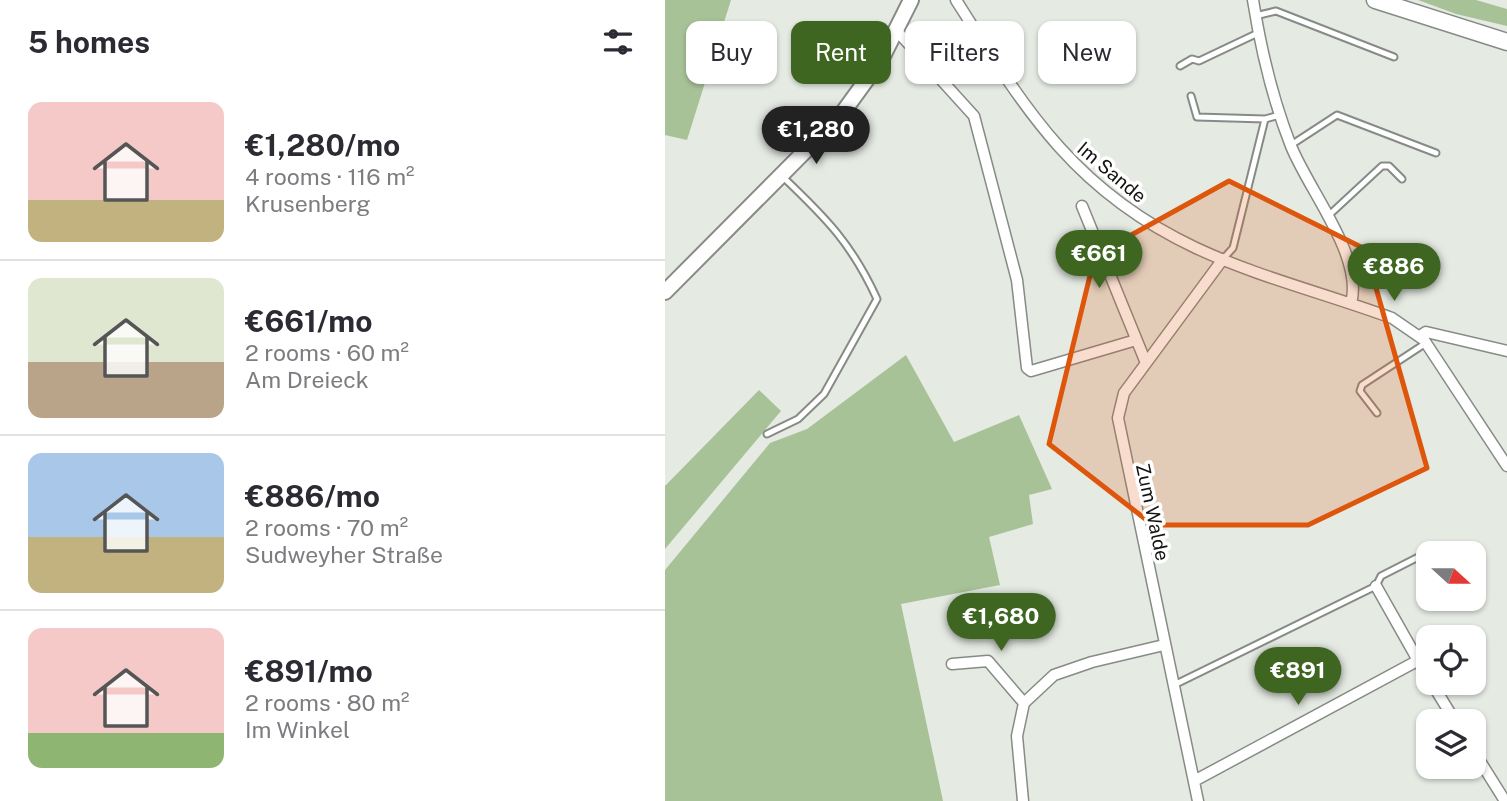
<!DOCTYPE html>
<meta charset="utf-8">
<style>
body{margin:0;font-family:"Public Sans",sans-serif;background:#f7f7f7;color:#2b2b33;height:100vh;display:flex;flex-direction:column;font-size:26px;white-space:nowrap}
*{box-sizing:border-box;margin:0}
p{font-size:23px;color:#7c7c81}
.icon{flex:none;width:38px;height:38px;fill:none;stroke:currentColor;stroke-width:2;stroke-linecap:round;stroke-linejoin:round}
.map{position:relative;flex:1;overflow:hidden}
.details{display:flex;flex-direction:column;background:#fff;width:665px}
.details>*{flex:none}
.hud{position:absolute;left:21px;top:21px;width:665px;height:63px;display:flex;gap:14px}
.needle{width:46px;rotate:111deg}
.controls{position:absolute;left:751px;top:541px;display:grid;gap:14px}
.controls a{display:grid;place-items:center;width:70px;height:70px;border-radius:14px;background:#fff;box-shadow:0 2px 5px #0004;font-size:35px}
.price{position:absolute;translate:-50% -60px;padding:0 16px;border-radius:24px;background:#3f6621;color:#fff;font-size:23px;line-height:46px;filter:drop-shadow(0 2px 4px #0008)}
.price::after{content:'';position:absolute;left:50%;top:42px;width:21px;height:16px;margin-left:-10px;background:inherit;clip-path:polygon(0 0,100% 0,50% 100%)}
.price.active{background:#222;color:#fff}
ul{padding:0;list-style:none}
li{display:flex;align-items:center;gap:21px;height:175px;padding:0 28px}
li+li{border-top:2px solid #e1e1e2}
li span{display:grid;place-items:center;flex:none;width:196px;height:140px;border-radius:14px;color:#555}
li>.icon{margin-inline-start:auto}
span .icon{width:84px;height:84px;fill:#fffc;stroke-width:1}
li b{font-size:30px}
h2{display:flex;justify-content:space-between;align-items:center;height:84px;padding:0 28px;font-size:30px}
.chip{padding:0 24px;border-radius:14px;background:#fff;box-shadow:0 2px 5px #0004;font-size:24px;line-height:63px}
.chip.active{background:#3f6621;color:#fff}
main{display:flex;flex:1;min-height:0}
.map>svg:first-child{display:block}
.green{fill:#a8c298}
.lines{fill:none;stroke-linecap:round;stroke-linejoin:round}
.lane-casing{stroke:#878b85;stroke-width:9}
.street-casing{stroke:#878b85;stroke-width:13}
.secondary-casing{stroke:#878b85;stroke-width:18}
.primary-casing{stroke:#878b85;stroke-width:19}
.lane{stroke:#fff;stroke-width:5}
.street{stroke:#fff;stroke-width:10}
.secondary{stroke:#fff;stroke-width:14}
.primary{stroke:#fff;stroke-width:16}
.marked{fill:#dd560c;fill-opacity:0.2;stroke:#dd560c;stroke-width:5;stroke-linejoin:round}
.labels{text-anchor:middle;stroke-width:7;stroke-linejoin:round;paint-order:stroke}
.street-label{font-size:19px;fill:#121311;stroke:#fff}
</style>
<main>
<section class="details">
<h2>5 homes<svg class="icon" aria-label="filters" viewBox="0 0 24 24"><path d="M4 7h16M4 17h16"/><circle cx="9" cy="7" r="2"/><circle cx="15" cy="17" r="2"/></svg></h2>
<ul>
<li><span style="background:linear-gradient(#f6c9c9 70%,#c2b280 0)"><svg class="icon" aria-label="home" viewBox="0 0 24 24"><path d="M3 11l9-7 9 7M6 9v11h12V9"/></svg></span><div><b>€1,280/mo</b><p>4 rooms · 116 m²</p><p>Krusenberg</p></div></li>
<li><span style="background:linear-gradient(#dfe7d0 60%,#b9a48a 0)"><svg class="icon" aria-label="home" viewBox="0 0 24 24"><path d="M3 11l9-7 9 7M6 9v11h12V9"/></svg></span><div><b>€661/mo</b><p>2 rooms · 60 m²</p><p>Am Dreieck</p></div></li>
<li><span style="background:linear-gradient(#a9c7e8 60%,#c2b280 0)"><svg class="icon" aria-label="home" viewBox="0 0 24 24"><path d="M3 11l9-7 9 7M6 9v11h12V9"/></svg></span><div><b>€886/mo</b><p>2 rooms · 70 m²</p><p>Sudweyher Straße</p></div></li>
<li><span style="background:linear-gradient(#f6c9c9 75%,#8fb573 0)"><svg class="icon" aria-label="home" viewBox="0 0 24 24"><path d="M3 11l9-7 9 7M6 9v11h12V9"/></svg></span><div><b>€891/mo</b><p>2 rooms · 80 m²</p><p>Im Winkel</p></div></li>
</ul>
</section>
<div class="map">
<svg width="842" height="801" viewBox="0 0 842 801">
<rect width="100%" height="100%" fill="#e5eae3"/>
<path class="green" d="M 0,0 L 66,0 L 22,140 L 0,135 Z
M 753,0 L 811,0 L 842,9 L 842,26 L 791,14 Z
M 241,355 L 289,442 L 354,415 L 387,489 L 364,495 L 368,524 L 324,537 L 335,585 L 236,604 L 278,801 L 0,801 L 0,570 L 105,443 L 142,429 Z
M 94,390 L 116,411 L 0,549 L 0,486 Z"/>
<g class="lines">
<g class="lane-casing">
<path id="lane" d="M 590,16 L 611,11 L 729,57
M 515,66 L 527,59 L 534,61 L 593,33
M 526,96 L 532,117 L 600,119 L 615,115
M 626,145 L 672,115 L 771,153
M 662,217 L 717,166 L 724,166 L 737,179
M 558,259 L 568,248 L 600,119
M 712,413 L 695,391 L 697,385 L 761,343
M 102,434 L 133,419 L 159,394 L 212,299 C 187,244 161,218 118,177
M 509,685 L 711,586 L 716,576 L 775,546"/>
</g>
<g class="street-casing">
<path id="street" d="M 291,0 C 360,109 409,191 531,248 C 593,277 662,294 727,318 L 759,340 L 842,466
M 588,0 C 596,50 607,98 626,146 C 644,191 699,257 686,303
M 231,30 L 309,116 L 352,280 L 362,368 L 366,371 L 471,340
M 417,206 L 481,363
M 755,336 L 761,332 L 842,351
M 711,586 L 763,678
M 287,664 L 323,661 L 359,703
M 766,682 L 790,721
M 808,750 L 840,801
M 529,781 L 752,661
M 358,801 L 352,736 L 359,703 L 389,675 L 427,662 L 499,645
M 533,801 L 453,418 L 459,393 L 558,259"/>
</g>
<g class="secondary-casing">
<path id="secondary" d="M 0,292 L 176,115 L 216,60 L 246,0"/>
</g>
<g class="primary-casing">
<path id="primary" d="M 710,0 L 842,42"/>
</g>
<use href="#lane" class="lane"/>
<use href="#street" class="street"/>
<use href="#secondary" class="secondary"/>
<use href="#primary" class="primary"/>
</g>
<path class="marked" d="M 564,181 L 700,249 L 762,468 L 643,525 L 488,525 L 384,444 L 430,255 Z"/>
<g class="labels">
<g class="street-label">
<text transform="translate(447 172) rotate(40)" y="7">Im Sande</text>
<text transform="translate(488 512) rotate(78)" y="7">Zum Walde</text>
</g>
</g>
</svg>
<div class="controls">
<a><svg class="needle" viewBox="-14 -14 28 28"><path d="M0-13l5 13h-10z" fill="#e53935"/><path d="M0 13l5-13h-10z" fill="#7c7c81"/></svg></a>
<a><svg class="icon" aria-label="locate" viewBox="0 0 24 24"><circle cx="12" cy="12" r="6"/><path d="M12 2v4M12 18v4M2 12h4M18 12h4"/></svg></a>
<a><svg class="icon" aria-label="layers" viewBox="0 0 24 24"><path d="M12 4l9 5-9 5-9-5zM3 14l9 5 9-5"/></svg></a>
</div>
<b class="price active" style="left:151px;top:166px">€1,280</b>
<b class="price" style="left:434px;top:290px">€661</b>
<b class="price" style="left:729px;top:303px">€886</b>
<b class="price" style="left:336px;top:653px">€1,680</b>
<b class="price" style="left:633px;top:707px">€891</b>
<div class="hud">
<a class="chip">Buy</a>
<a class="chip active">Rent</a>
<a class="chip">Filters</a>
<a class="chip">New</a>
</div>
</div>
</main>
